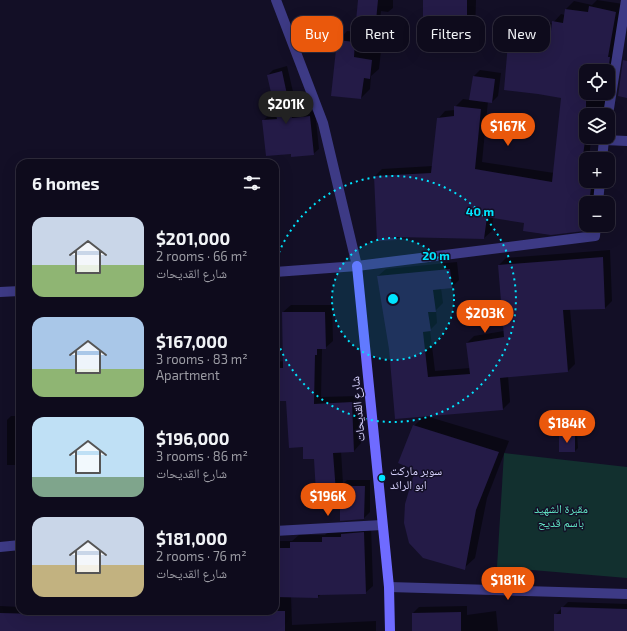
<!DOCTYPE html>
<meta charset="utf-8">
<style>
body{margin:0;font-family:"Exo 2","Noto Naskh Arabic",sans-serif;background:#1c1929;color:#f1f3f6;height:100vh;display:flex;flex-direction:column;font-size:15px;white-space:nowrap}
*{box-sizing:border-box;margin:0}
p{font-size:13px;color:#9b9ba3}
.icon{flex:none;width:22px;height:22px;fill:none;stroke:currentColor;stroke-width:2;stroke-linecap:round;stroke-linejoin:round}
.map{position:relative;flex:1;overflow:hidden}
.drawer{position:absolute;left:16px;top:159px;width:263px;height:456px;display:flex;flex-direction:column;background:#0e0b1c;border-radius:12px;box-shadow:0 4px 16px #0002,0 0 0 1px #2e2b3b}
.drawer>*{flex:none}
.hud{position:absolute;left:291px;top:16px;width:276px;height:36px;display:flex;gap:8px}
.tools{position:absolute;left:579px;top:64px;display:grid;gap:8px}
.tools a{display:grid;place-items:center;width:36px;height:36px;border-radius:8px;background:#0e0b1c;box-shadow:0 4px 16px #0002,0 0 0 1px #2e2b3b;font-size:20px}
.price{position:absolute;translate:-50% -34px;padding:0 9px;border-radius:14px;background:#ea580c;color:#fff;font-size:13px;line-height:26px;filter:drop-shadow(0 1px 2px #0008)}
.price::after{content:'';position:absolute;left:50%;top:24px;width:12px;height:9px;margin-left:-6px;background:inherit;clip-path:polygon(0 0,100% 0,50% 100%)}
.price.on{background:#222;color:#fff}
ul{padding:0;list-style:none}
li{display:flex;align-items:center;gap:12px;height:100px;padding:0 16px}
li span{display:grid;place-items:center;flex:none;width:112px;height:80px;border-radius:12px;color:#555}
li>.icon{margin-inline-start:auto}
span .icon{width:48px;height:48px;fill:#fffc;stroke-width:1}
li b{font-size:17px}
h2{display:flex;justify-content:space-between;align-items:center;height:48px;padding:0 16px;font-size:17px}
.tag{padding:0 14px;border-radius:12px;background:#0e0b1c;box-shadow:0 4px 16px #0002,0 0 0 1px #2e2b3b;font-size:14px;line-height:36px}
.tag.on{background:#ea580c;color:#fff}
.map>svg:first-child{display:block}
.green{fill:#12302f}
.shadow{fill:#0007}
.building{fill:#241b47}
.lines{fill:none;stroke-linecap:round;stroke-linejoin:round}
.lane{stroke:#3d3a85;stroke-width:10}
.street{stroke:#3d3a85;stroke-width:10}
.secondary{stroke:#6f6bff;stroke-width:10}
.ring{fill:none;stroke:#00e5ff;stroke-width:2;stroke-dasharray:2 4}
.poi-dot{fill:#00e5ff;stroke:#130f26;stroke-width:1.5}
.labels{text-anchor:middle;stroke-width:3;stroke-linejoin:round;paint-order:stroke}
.street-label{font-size:12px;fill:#d9d4ff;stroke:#130f26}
.poi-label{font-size:12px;fill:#d9d4ff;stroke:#130f26;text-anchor:start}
.park-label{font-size:12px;fill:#5fe0c0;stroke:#130f26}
.centre{fill:#00e5ff;stroke:#130f26;stroke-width:2}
.ring-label{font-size:12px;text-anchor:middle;font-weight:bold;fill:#00e5ff;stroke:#130f26;stroke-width:3;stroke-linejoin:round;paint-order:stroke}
</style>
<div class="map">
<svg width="627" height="631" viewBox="0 0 627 631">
<rect width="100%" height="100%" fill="#130f26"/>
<path class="green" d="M 504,453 L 627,467 L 627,578 L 497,567 Z"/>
<path class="shadow" d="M 359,0 L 393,0 L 393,8 L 388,12 L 381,11 L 378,36 L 373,41 L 363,41 L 363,48 L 381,51 L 379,69 L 371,76 L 370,89 L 361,98 L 338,41 L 347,31 L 356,32 Z
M 424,0 L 476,0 L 475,33 L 466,42 Z
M 597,0 L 623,4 L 608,89 L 608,71 L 586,71 L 586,93 L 607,93 L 605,115 L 586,115 L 586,137 L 599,137 L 595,141 L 591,140 L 589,159 L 586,159 L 586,181 L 598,181 L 595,203 L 586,203 L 586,225 L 589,225 L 584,230 L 493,217 L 492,231 L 484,238 L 400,236 L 397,239 L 375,176 L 382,169 L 433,166 L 438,119 L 445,111 L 455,110 L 455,107 L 463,99 L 470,100 L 474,76 L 480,70 L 501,73 L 498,96 L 492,102 L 488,101 L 482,162 L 554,173 L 562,97 L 509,43 L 515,37 L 516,29 L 523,22 L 553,23 L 561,14 L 565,15 L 566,9 L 574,1 L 592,5 Z
M 287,66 L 298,113 L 315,111 L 319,149 L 313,154 L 292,152 L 263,121 L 269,115 L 277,115 L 268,75 L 273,70 Z
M 610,250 L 612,301 L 605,308 L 570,309 L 575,364 L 568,371 L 508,376 L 510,402 L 503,409 L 426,416 L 509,441 L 487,498 L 475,558 L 464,568 L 416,469 L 414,426 L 424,416 L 390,349 L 378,276 L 386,269 L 457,262 L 459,280 L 452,287 L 441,288 L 443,303 L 436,310 L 437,323 L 430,330 L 435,371 L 470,368 L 467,343 L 474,336 L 504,331 L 499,265 L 506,258 Z
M 291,305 L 332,305 L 333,341 L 325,348 L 322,349 L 321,397 L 359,396 L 361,443 L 354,451 L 341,451 L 343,484 L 347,480 L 370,480 L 370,512 L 364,518 L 341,520 L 341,485 L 336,491 L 315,458 L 304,446 L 287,400 L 275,400 L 275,362 L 284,361 L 283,312 Z
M 11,416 L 20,416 L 20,529 L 17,529 L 16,465 L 7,465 L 7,420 Z
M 577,433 L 578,448 L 575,451 L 560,437 L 562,434 Z
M 371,526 L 373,586 L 365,593 L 321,594 L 318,597 L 291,596 L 292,625 L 376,621 L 376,631 L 0,631 L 0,606 L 20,607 L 20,611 L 275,611 L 275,541 L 292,541 L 299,535 L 325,535 L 330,530 Z
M 568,602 L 627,604 L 627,631 L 555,631 L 555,615 L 561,609 L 562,609 L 562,608 Z
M 467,606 L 467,615 L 496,611 L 498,631 L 413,631 L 413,613 L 419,607 Z"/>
<path class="building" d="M 358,0 L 378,0 L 374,42 L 354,42 Z
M 423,0 L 467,0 L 467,43 L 423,42 Z
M 589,6 L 616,12 L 608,57 L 610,57 L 608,73 L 608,71 L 586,71 L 586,93 L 601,93 L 600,99 L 586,96 L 586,141 L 585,141 L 580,177 L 586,178 L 586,181 L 592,181 L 589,203 L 586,203 L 586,220 L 584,231 L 551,235 L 523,231 L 524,223 L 487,217 L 484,239 L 397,237 L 397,240 L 377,241 L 374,176 L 431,173 L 437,118 L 454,116 L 454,106 L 481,109 L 475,169 L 552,182 L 561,98 L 538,94 L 504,90 L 508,43 L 514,43 L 515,29 L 551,31 L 552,21 L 563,23 L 565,9 L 588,12 Z
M 337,40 L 355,42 L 354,57 L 372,60 L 370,79 L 364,78 L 361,99 L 331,96 Z
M 623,60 L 627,61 L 627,98 L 618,96 Z
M 282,71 L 292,118 L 310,116 L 314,155 L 291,157 L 291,154 L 266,156 L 262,120 L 277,119 L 267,75 Z
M 473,76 L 495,79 L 492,103 L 469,100 Z
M 603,257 L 605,309 L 563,310 L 568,372 L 500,378 L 503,410 L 395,419 L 389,349 L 377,276 L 450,269 L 452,288 L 433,290 L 436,312 L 428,312 L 431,331 L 423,332 L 428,377 L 470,374 L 466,343 L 504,337 L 498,265 Z
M 282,312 L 325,312 L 326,349 L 317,349 L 317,355 L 315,355 L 314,404 L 352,402 L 354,452 L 333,453 L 336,492 L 316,493 L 314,459 L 303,459 L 303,447 L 289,448 L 286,401 L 275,401 L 275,368 L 283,368 Z
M 413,425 L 499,452 L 476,510 L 465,570 L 423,558 L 409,543 L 404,523 L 405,504 L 415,470 L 398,463 Z
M 559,436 L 575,436 L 575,452 L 559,452 Z
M 340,486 L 365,486 L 364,519 L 340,521 Z
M 364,532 L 366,594 L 318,595 L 318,598 L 275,597 L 275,548 L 290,548 L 290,542 L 322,542 L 322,537 L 341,537 L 341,534 Z
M 561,607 L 627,609 L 627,631 L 554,631 L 554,614 L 561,614 Z
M 41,611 L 189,611 L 189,613 L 227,611 L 285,611 L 285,631 L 0,631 L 0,613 L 41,614 Z
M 461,612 L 461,631 L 412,631 L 412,613 Z"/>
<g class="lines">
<path class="lane" d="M 276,0 L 323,123 L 357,266
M 608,115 L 626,0"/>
<path class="street" d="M 602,159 L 604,140 L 627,141
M 598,203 L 600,181
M 275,272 L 357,266 L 595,236 L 596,225
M 0,292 L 20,291
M 275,531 L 382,525
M 0,547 L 20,545
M 389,587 L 627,594"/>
<path class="secondary" d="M 357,266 L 389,587 L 390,631"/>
</g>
<circle cx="393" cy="299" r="61" fill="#00e5ff" fill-opacity=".12"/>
<g class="ring">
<circle cx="393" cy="299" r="61"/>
<path d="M275 264A123 123 0 1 1 275 334"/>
</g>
<circle class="poi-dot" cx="382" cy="478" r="4"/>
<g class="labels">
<g class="street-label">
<text transform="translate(358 409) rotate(-95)" y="4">شارع القديحات</text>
</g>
<g class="poi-label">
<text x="390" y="475">سوبر ماركت<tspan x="390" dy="14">ابو الرائد</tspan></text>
</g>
<g class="park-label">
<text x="561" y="513">مقبرة الشهيد<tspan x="561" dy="14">باسم قديح</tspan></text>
</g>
</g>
<circle cx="393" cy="299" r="6" class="centre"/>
<g class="ring-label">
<text x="480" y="216">40 m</text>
<text x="436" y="260">20 m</text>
</g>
</svg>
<div class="tools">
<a><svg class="icon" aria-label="locate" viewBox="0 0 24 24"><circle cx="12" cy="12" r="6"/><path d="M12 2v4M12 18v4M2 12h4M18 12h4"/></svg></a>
<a><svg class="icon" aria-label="layers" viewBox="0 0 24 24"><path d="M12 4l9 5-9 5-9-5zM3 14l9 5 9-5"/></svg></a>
<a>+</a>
<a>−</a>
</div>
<b class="price on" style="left:286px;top:125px">$201K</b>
<b class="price" style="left:508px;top:147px">$167K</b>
<b class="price" style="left:485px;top:334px">$203K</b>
<b class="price" style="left:567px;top:444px">$184K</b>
<b class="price" style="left:328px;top:517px">$196K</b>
<b class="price" style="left:508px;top:601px">$181K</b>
<div class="hud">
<a class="tag on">Buy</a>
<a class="tag">Rent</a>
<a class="tag">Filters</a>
<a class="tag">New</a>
</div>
<section class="drawer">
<h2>6 homes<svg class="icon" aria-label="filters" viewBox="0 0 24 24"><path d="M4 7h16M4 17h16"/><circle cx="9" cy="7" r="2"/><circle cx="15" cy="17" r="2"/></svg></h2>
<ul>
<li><span style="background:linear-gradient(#c9d6e8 60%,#8fb573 0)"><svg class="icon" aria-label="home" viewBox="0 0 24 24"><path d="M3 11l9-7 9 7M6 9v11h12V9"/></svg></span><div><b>$201,000</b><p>2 rooms · 66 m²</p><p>شارع القديحات</p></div></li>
<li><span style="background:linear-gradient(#a9c7e8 65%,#8fb573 0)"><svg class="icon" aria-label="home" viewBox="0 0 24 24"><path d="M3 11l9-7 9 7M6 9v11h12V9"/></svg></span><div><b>$167,000</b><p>3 rooms · 83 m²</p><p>Apartment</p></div></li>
<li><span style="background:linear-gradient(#bfe0f5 75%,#7fa58c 0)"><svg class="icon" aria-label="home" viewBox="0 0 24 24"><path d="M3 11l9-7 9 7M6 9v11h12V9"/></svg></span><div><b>$196,000</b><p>3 rooms · 86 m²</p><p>شارع القديحات</p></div></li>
<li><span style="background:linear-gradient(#c9d6e8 60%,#c2b280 0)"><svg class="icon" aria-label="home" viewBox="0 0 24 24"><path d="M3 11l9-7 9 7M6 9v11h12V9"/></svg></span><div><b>$181,000</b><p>2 rooms · 76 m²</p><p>شارع القديحات</p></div></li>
</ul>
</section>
</div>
